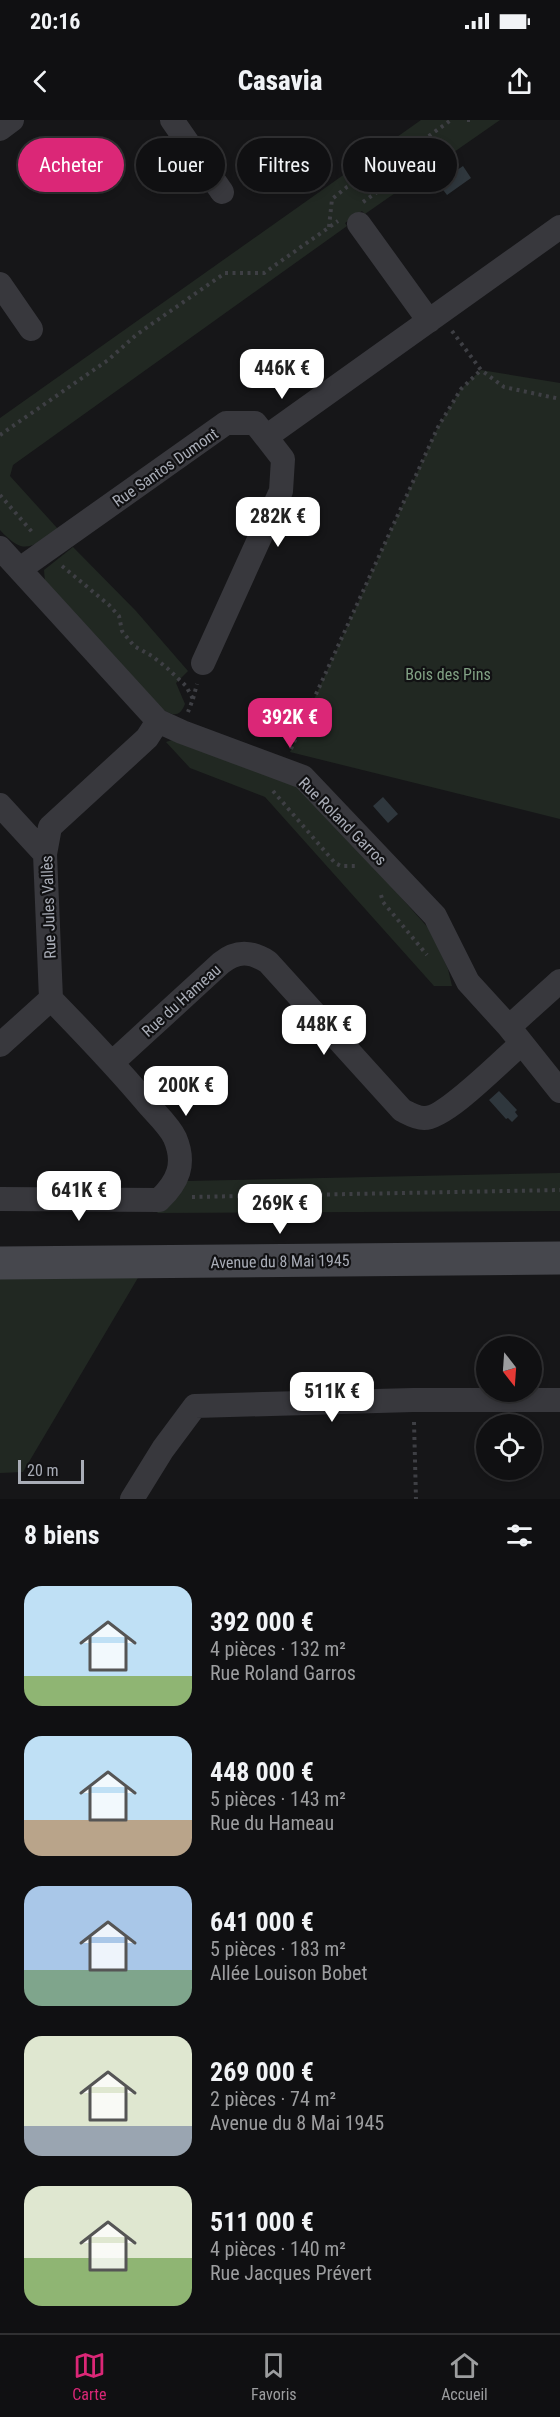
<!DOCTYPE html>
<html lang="fr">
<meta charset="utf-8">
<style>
body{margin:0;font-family:"Roboto Condensed",sans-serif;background:#19191b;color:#f1f3f6;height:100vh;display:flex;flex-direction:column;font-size:22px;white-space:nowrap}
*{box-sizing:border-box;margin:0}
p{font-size:20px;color:#9c9d9f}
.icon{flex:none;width:33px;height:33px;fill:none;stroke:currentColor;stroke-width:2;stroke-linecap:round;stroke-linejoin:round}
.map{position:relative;height:1379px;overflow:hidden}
.side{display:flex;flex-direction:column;background:#101012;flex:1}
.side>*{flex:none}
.top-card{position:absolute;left:18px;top:18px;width:525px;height:54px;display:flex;gap:12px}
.needle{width:39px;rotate:163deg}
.fabs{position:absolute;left:476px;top:1216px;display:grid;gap:12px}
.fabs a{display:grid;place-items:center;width:66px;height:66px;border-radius:50%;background:#101012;box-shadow:0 3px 9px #0003,0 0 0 2px #303032;font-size:30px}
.scale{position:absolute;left:18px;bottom:15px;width:66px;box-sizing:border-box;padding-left:6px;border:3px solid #a9adb7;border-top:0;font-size:16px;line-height:21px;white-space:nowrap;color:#a9adb7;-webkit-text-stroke:4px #111113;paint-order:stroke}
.price{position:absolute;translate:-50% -51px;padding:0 14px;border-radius:12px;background:#fff;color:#222;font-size:20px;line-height:39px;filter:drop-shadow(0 2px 3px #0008)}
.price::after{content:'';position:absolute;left:50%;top:36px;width:18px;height:14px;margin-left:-9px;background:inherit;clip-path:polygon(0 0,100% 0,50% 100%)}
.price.active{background:#db2777;color:#fff}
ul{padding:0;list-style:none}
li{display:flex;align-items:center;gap:18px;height:150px;padding:0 24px}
li span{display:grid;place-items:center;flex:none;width:168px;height:120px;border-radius:18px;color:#555}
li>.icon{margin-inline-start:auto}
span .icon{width:72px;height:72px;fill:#fffc;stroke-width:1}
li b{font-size:26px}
h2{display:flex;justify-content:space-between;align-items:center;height:72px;padding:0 24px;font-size:26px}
.pill{padding:0 21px;border-radius:27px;background:#101012;box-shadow:0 3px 9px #0003,0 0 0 2px #303032;font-size:21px;line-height:54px}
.pill.active{background:#db2777;color:#fff}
.status{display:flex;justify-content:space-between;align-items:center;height:42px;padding:0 30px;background:#101012;direction:ltr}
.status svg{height:16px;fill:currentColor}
header{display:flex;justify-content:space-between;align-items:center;height:78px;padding:0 24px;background:#101012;font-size:27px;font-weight:800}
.tabs{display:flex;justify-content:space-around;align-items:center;height:84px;border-top:2px solid #303032;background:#101012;font-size:16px;color:#9c9d9f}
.tabs a{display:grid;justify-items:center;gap:3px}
.tabs .active{color:#db2777}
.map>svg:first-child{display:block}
.green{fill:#212822}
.water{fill:#2f373d}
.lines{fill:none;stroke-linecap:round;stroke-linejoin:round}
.path{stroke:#3e3f44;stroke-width:4;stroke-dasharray:3 4.5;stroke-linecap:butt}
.minor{stroke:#38383d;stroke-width:24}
.secondary{stroke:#46474d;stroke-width:33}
.labels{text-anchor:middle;stroke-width:4.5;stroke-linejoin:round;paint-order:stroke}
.street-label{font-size:16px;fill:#a9adb7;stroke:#111113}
.park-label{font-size:16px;fill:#81a184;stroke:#111113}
</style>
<div class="status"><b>20:16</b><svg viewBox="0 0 49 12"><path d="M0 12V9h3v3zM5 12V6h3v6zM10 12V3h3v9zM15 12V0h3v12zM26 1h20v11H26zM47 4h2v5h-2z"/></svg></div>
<header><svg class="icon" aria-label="back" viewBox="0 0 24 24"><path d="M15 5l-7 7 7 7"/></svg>Casavia<svg class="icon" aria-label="share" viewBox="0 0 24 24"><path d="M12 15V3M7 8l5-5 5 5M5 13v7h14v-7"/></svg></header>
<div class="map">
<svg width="560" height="1379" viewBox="0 0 560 1379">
<rect width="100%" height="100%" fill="#161618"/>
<path class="green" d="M 421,0 L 500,0 L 365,94 L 362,91 L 345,103 L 347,106 L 13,345 L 10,356 L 58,409 C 31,427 25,437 0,410 L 0,298 Z
M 481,250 L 560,263 L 560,699 L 290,632 L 438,307 L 461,269 Z
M 73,427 L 136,491 L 188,551 L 176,563 L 185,584 C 178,603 165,591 155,583 L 45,462 L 44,450 Z
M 172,620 L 296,666 L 316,682 L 431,811 L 448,849 L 452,866 L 434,866 L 265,677 L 190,648 L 166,622 Z
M 560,1053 L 560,1091 L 157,1093 L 187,1061 Z
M 142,1151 L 23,1352 L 0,1353 L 0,1153 Z"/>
<path class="water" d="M 463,46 L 471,58 L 447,75 L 438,63 Z
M 383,677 L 398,694 L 388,703 L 373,686 Z
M 499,971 L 517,990 L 515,992 L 518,996 L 512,1002 L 508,998 L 506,999 L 489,980 Z"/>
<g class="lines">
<path class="path" d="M 467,0 L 473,0
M 363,82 L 377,72 L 382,50 L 451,0
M 329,107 L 332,79 L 347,67 L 381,51
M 452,211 L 481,250 L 504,267 L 560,279
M 0,315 L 108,240 L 136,215 L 225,153 L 264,153 L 338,101
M 0,375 L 33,413
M 62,446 L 109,485 L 119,496 L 122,511 L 134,526 L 152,536 L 167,548 L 186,566 L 193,579 L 188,592
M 193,579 L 197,564
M 291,629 L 438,307 L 461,269 L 481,250
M 273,671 L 335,743 L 341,746 L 355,746
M 381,775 L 383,782 L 427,835
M 192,1077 L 560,1070
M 414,1302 L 416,1379"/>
<path class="minor" d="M 172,0 L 222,72
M 0,9 L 12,0
M 359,104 L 429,201
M 0,164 L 31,209
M 0,428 L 158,601 L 182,612 L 303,657 L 435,796 L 468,862 L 509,907 L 560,971
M 20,449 L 226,303 L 255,303 L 266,317 L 560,107
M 203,543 L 281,371 L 283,339 L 266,317
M 0,685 L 45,734
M 509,907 L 560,861
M 0,925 L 51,879 L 45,734 L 50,707 L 147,618 L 158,601
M 113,942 L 221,843 C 237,830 251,831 268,842 L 402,990 C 408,993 416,998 424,998 C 445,999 502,940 521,924
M 0,1079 L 159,1080 C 178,1062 186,1044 175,1018 C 169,1005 155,993 146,982 C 116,946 84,913 51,879
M 132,1379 L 163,1329 L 195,1286 L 413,1280 L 560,1280"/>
<path class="secondary" d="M 0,1143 L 560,1138"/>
</g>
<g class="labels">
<g class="street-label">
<text transform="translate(165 347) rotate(-35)" y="6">Rue Santos Dumont</text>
<text transform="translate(343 701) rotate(45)" y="6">Rue Roland Garros</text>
<text transform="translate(48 787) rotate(-92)" y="6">Rue Jules Vallès</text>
<text transform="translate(181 880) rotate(-42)" y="6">Rue du Hameau</text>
<text transform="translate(280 1141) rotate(-1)" y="6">Avenue du 8 Mai 1945</text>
</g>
<g class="park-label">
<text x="448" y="560">Bois des Pins</text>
</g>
</g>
</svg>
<div class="fabs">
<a><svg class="needle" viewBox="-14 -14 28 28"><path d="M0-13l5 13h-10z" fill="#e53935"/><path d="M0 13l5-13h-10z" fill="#9c9d9f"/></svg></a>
<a><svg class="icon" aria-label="locate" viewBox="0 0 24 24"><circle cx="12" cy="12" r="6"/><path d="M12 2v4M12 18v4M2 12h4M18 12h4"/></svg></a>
</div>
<div class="scale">20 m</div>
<b class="price" style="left:282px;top:280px">446K €</b>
<b class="price" style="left:278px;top:428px">282K €</b>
<b class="price active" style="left:290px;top:629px">392K €</b>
<b class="price" style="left:324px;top:936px">448K €</b>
<b class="price" style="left:186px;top:997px">200K €</b>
<b class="price" style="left:79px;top:1102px">641K €</b>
<b class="price" style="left:280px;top:1115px">269K €</b>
<b class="price" style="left:332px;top:1303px">511K €</b>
<div class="top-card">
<a class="pill active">Acheter</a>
<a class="pill">Louer</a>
<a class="pill">Filtres</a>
<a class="pill">Nouveau</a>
</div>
</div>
<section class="side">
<h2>8 biens<svg class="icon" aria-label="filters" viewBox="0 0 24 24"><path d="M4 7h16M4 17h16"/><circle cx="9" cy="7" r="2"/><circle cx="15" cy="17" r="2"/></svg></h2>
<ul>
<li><span style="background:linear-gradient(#bfe0f5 75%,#8fb573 0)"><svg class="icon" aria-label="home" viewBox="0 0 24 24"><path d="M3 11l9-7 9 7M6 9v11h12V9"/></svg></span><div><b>392 000 €</b><p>4 pièces · 132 m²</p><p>Rue Roland Garros</p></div></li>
<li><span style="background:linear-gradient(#bfe0f5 70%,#b9a48a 0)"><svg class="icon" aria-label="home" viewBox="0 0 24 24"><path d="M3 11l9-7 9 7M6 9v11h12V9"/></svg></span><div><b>448 000 €</b><p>5 pièces · 143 m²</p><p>Rue du Hameau</p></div></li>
<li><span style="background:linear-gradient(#a9c7e8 70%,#7fa58c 0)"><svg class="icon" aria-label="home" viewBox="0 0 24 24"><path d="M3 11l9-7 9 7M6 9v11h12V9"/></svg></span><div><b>641 000 €</b><p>5 pièces · 183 m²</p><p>Allée Louison Bobet</p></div></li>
<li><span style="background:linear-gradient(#dfe7d0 75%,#9aa5b1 0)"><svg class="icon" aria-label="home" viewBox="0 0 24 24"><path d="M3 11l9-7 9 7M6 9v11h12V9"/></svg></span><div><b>269 000 €</b><p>2 pièces · 74 m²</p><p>Avenue du 8 Mai 1945</p></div></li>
<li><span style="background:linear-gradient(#dfe7d0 60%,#8fb573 0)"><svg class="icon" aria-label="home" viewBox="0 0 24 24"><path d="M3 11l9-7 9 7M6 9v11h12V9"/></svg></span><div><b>511 000 €</b><p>4 pièces · 140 m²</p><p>Rue Jacques Prévert</p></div></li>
</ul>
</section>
<nav class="tabs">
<a class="active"><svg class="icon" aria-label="map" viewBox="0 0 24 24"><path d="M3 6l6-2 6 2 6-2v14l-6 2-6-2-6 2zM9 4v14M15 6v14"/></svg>Carte</a>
<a><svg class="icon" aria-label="saved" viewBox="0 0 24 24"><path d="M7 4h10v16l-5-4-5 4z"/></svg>Favoris</a>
<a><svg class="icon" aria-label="home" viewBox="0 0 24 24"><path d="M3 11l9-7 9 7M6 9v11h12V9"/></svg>Accueil</a>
</nav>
